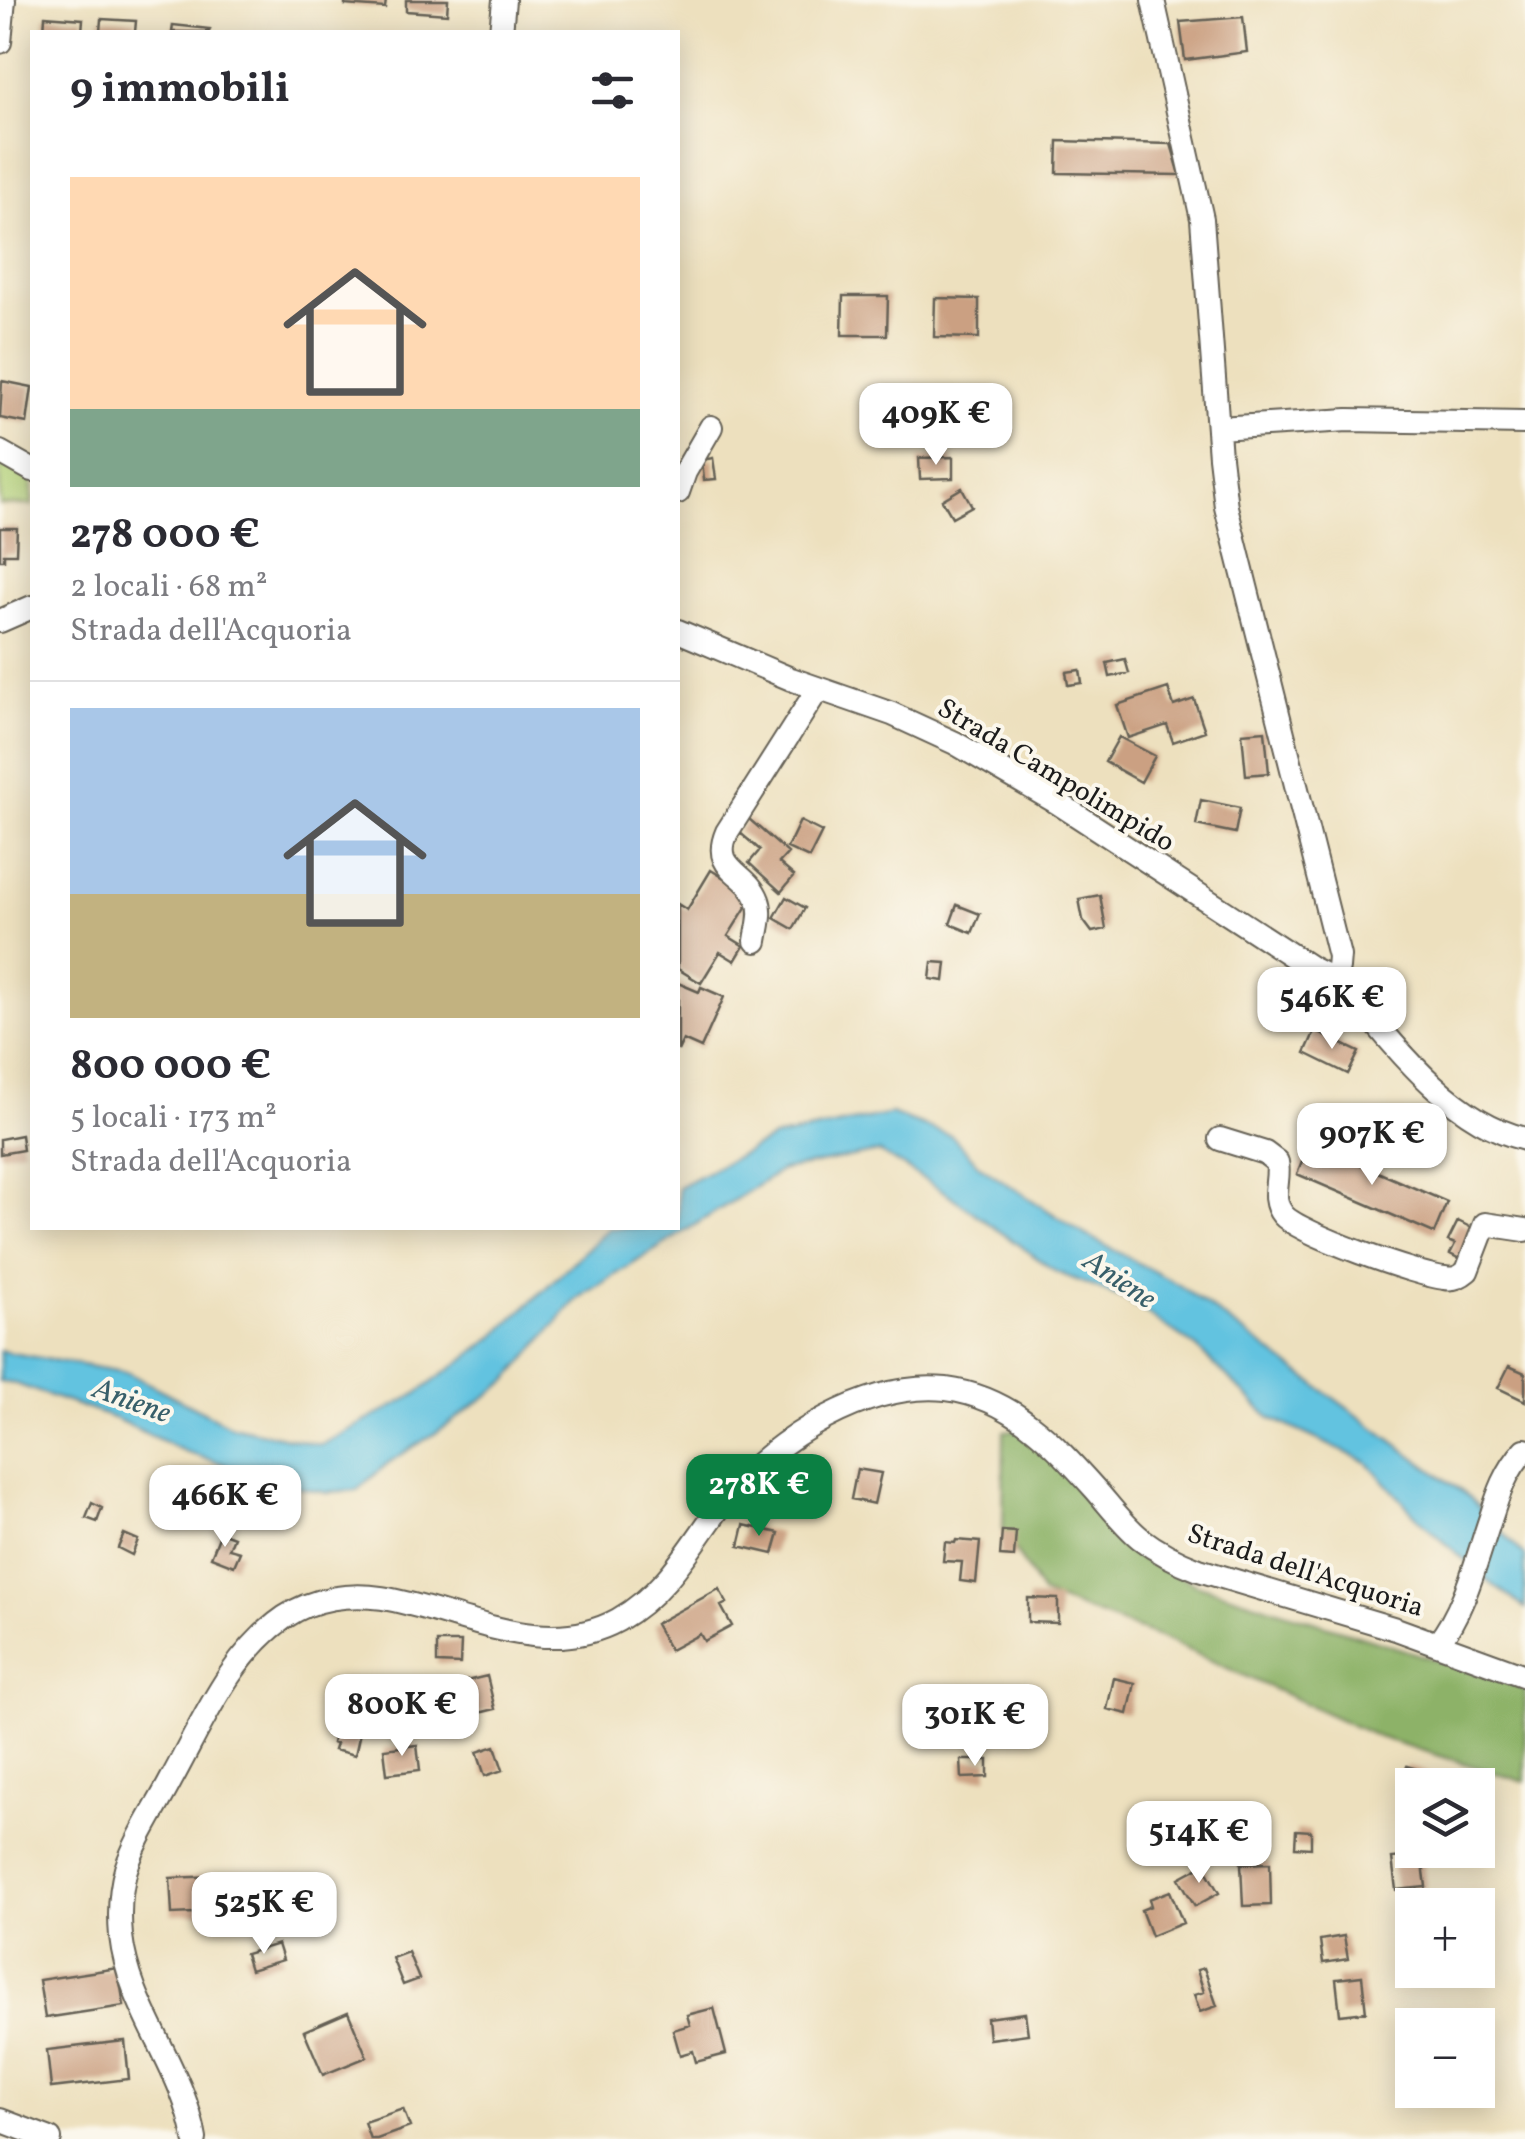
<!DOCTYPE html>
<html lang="it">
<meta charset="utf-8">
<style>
body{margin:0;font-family:Vollkorn,serif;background:#f2f2f3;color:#2b2b33;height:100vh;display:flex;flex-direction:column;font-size:38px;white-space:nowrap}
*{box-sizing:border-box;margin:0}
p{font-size:32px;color:#7c7c81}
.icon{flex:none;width:55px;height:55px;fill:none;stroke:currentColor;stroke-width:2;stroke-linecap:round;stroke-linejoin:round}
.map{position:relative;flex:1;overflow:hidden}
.drawer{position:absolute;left:30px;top:30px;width:650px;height:1200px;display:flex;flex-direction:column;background:#fff;border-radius:0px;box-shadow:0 5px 25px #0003}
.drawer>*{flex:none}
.controls{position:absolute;left:1395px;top:1768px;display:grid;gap:20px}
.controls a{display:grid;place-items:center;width:100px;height:100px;border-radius:0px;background:#fff;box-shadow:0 5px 25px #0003;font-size:50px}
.price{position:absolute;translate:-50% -85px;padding:0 22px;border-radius:20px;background:#fff;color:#222;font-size:32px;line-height:65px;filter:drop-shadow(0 2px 5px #0008)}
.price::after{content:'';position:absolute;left:50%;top:60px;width:30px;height:22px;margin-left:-15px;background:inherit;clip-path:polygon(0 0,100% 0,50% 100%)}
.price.active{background:#0b8043;color:#fff}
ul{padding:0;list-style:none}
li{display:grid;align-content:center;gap:20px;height:530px;padding:0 40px}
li+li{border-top:2px solid #e1e1e2}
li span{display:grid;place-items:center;height:310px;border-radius:0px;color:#555}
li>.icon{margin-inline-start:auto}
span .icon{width:180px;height:180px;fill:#fffc;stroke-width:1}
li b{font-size:42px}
h2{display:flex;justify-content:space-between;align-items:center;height:120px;padding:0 40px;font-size:42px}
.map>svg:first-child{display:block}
.green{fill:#b2d078;stroke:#67764a;stroke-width:2.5}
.forest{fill:#8db268;stroke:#546742;stroke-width:2.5}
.water{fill:#62c3e0;stroke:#3f707e;stroke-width:2.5}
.building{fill:#cba082}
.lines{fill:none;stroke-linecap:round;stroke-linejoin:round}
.minor-casing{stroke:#656155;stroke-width:26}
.minor{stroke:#fff;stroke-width:22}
.labels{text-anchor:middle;stroke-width:8;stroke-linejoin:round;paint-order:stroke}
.street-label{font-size:28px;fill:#1c1c1c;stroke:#fbf7ec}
.water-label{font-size:30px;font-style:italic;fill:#385f6a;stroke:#fbf7ec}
</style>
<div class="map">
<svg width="1525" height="2139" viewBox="0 0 1525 2139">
<rect width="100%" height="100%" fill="#fbf7ec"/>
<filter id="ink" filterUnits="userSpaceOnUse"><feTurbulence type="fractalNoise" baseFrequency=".01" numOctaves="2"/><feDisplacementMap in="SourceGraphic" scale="20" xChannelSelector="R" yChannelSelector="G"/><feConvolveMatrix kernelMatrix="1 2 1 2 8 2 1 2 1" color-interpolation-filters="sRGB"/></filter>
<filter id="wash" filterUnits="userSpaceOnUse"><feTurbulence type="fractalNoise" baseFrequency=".0048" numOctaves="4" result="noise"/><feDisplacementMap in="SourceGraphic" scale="40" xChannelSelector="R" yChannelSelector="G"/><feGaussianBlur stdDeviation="2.25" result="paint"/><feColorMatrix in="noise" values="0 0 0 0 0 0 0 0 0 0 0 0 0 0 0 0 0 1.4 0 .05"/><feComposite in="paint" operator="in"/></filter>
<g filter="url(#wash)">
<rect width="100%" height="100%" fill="#ede0be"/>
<path class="green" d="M 0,460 L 32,478 L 32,505 L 0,505 Z"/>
<path class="forest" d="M 1029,1428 L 1137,1557 L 1196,1584 L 1525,1688 L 1525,1782 L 1378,1737 L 1162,1638 L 1043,1595 L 1003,1531 L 1004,1431 Z"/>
<path class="water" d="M 891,1114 L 952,1136 L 980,1166 L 1084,1234 L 1179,1285 L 1469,1497 L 1525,1556 L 1525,1608 L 1488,1581 L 1420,1520 L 1367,1462 L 1270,1418 L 1197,1348 L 1125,1299 L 1056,1272 L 948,1194 L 879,1152 L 782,1170 L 577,1299 L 507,1381 L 445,1427 L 388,1463 L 357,1490 L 327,1493 L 298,1487 L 188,1453 L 116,1419 L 16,1384 L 0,1382 L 0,1351 L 128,1373 L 231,1426 L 321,1445 L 415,1395 L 493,1338 L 609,1228 L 678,1228 L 678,1187 L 773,1138 Z"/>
<g id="blocks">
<path class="building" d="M 345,0 L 386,0 L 385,8 L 345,5 Z
M 406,0 L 448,0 L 447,14 L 406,11 Z
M 45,16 L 83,19 L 82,32 L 44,32 Z
M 1243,17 L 1247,52 L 1185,60 L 1180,22 Z
M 101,19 L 136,21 L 135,32 L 100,32 Z
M 173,25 L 210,29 L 209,32 L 172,32 Z
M 1058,141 L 1171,144 L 1180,175 L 1057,173 Z
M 843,296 L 888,296 L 887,335 L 842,335 Z
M 935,298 L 979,299 L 979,338 L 934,337 Z
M 2,381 L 32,387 L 27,423 L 0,418 Z
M 953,457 L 953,478 L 920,479 L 919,458 Z
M 713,458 L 716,479 L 704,480 L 702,460 Z
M 962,488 L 972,506 L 952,517 L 942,500 Z
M 0,528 L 17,528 L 16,554 L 4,554 L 4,560 L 0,560 Z
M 1125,659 L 1129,673 L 1110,677 L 1107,663 Z
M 1080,670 L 1082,683 L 1068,685 L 1066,672 Z
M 1168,688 L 1174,706 L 1194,699 L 1205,731 L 1173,742 L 1167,725 L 1128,738 L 1117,705 Z
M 1265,731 L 1269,773 L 1246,775 L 1242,733 Z
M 1119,737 L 1155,756 L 1141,782 L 1105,762 Z
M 1201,800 L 1240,808 L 1235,833 L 1196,825 Z
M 749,819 L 788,853 L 779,863 L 794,876 L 781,892 L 749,863 L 760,850 L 738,831 Z
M 800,821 L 822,832 L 809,858 L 787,848 Z
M 711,870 L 753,896 L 728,936 L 744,946 L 735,961 L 720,952 L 701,983 L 678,969 L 678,904 L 687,910 Z
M 1100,895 L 1106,929 L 1092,932 L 1083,920 L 1079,899 Z
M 786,897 L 805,908 L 793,929 L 774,918 Z
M 957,905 L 980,914 L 972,933 L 950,924 Z
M 932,962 L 946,963 L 944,981 L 930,979 Z
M 678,983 L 699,992 L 701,987 L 724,997 L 701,1048 L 683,1040 L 678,1051 Z
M 1315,1031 L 1359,1052 L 1348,1074 L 1305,1053 Z
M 1425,1124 L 1441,1127 L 1439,1142 L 1423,1140 Z
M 21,1135 L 23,1150 L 0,1154 L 0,1139 Z
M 1310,1143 L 1447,1202 L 1434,1233 L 1297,1174 Z
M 1458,1221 L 1480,1232 L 1466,1262 L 1450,1254 L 1455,1244 L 1448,1241 Z
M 1509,1366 L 1525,1373 L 1525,1401 L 1498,1388 Z
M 857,1469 L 881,1473 L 874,1504 L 851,1499 Z
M 92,1503 L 102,1508 L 97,1522 L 86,1518 Z
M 744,1525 L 779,1533 L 773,1554 L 739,1546 Z
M 1002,1531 L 1016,1532 L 1014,1557 L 1000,1556 Z
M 221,1532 L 234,1537 L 229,1549 L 240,1552 L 234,1566 L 211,1557 Z
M 124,1534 L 138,1540 L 132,1555 L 118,1548 Z
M 956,1540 L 980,1542 L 976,1583 L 960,1581 L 962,1562 L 943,1561 L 945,1542 L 955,1543 Z
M 719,1589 L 727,1603 L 721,1606 L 732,1626 L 704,1641 L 700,1634 L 670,1650 L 655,1624 Z
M 1028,1598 L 1058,1599 L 1058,1623 L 1028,1622 Z
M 437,1642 L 461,1642 L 460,1664 L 437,1663 Z
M 487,1676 L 495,1709 L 463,1717 L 454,1684 Z
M 1114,1678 L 1135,1683 L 1128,1714 L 1107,1709 Z
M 947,1704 L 953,1724 L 935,1730 L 933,1725 L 923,1729 L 918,1713 Z
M 351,1721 L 362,1723 L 355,1755 L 334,1750 L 336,1744 L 332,1743 L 335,1730 L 348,1732 Z
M 417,1745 L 420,1770 L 387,1774 L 384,1749 Z
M 495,1746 L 503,1770 L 485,1776 L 477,1752 Z
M 961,1760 L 988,1760 L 988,1777 L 962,1778 Z
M 1407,1766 L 1456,1781 L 1455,1785 L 1412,1785 L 1412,1789 L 1401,1785 Z
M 1296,1830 L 1311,1831 L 1311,1848 L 1295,1847 Z
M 1422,1855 L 1426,1887 L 1396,1890 L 1392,1858 Z
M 1270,1863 L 1271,1905 L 1243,1906 L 1241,1864 Z
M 1203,1865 L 1219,1893 L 1195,1906 L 1179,1878 Z
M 216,1876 L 217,1912 L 172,1914 L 170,1878 Z
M 1170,1891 L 1183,1923 L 1151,1936 L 1141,1910 L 1151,1906 L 1149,1899 Z
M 1344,1936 L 1348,1959 L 1323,1963 L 1320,1940 Z
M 278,1944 L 283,1960 L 250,1970 L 245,1954 Z
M 408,1952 L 419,1979 L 403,1985 L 392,1958 Z
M 118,1968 L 124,2006 L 45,2018 L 39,1980 Z
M 1204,1968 L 1217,2006 L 1200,2012 L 1194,1995 L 1204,1992 L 1197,1970 Z
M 1362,1976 L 1366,2012 L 1340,2015 L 1336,1979 Z
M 714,2008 L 726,2054 L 696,2062 L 693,2051 L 680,2055 L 673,2030 L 690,2025 L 687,2015 Z
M 348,2012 L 367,2057 L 323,2075 L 304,2031 Z
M 1025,2013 L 1028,2034 L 989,2039 L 987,2018 Z
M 125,2041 L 129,2079 L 51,2088 L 47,2050 Z
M 403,2109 L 410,2127 L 377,2139 L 370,2139 L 364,2122 Z"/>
</g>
</g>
<g filter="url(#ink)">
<use href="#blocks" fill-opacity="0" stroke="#656155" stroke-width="2.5"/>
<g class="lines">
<g class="minor-casing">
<path id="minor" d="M 1153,0 L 1202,219 L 1220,457 L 1226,507 L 1339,956 L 1338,968 L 1335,974
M 501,32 L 504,0
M 0,42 L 4,0
M 1218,428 L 1348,420 L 1525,423
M 0,452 L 32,470
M 678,492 L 685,472 L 711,427
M 0,621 L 32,607
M 678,631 L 791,679 L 892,714 L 955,743 L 1058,803 L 1311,968 L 1325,975 L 1335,974
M 756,941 C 758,927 763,913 758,900 C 748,871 710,871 727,832 L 818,689
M 1335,974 C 1385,1033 1445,1120 1525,1139
M 1220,1139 L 1265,1153 L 1277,1162 C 1281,1180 1269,1198 1283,1215 C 1298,1233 1419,1276 1445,1278 C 1454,1280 1460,1277 1467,1271 L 1485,1224 L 1525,1230
M 1438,1643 C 1465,1609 1476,1561 1490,1520 C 1498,1495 1506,1470 1525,1450
M 0,2120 L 50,2139
M 195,2139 C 183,2066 129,2009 121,1936 C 119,1914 120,1890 126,1869 C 136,1838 156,1809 171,1780 C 203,1722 230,1655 285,1617 C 313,1598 350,1593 382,1598 C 458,1610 542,1662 618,1620 C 669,1591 693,1541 728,1496 C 775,1438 869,1381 946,1389 C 1011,1397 1053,1442 1095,1489 C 1110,1506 1123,1524 1140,1538 C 1158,1552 1178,1562 1199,1570 L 1396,1629 L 1525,1676"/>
</g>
<use href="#minor" class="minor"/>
</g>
</g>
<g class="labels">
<g class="street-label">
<text transform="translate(1057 774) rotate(31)" y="10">Strada Campolimpido</text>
<text transform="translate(1306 1569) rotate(18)" y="10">Strada dell'Acquoria</text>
</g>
<g class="water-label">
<text transform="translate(1120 1279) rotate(34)" y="10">Aniene</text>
<text transform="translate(132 1400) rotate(20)" y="10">Aniene</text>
</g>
</g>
</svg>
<div class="controls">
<a><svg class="icon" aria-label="layers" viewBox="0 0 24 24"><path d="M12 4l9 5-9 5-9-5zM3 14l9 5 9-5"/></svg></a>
<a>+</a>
<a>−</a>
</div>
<b class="price" style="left:936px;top:468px">409K €</b>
<b class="price" style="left:1332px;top:1052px">546K €</b>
<b class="price" style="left:1372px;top:1188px">907K €</b>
<b class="price active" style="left:759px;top:1539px">278K €</b>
<b class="price" style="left:225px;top:1550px">466K €</b>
<b class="price" style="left:402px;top:1759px">800K €</b>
<b class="price" style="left:975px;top:1769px">301K €</b>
<b class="price" style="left:1199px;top:1886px">514K €</b>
<b class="price" style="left:264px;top:1957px">525K €</b>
<section class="drawer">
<h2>9 immobili<svg class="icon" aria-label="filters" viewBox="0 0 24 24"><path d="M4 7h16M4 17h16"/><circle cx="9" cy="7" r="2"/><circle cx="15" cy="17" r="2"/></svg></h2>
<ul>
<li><span style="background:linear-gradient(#ffd9b3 75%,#7fa58c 0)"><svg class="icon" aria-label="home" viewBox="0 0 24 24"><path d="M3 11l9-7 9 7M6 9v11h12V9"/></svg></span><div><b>278 000 €</b><p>2 locali · 68 m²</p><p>Strada dell'Acquoria</p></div></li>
<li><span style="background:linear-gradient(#a9c7e8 60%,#c2b280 0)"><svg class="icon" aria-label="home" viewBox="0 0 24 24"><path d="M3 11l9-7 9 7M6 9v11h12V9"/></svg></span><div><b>800 000 €</b><p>5 locali · 173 m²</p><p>Strada dell'Acquoria</p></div></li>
</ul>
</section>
</div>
